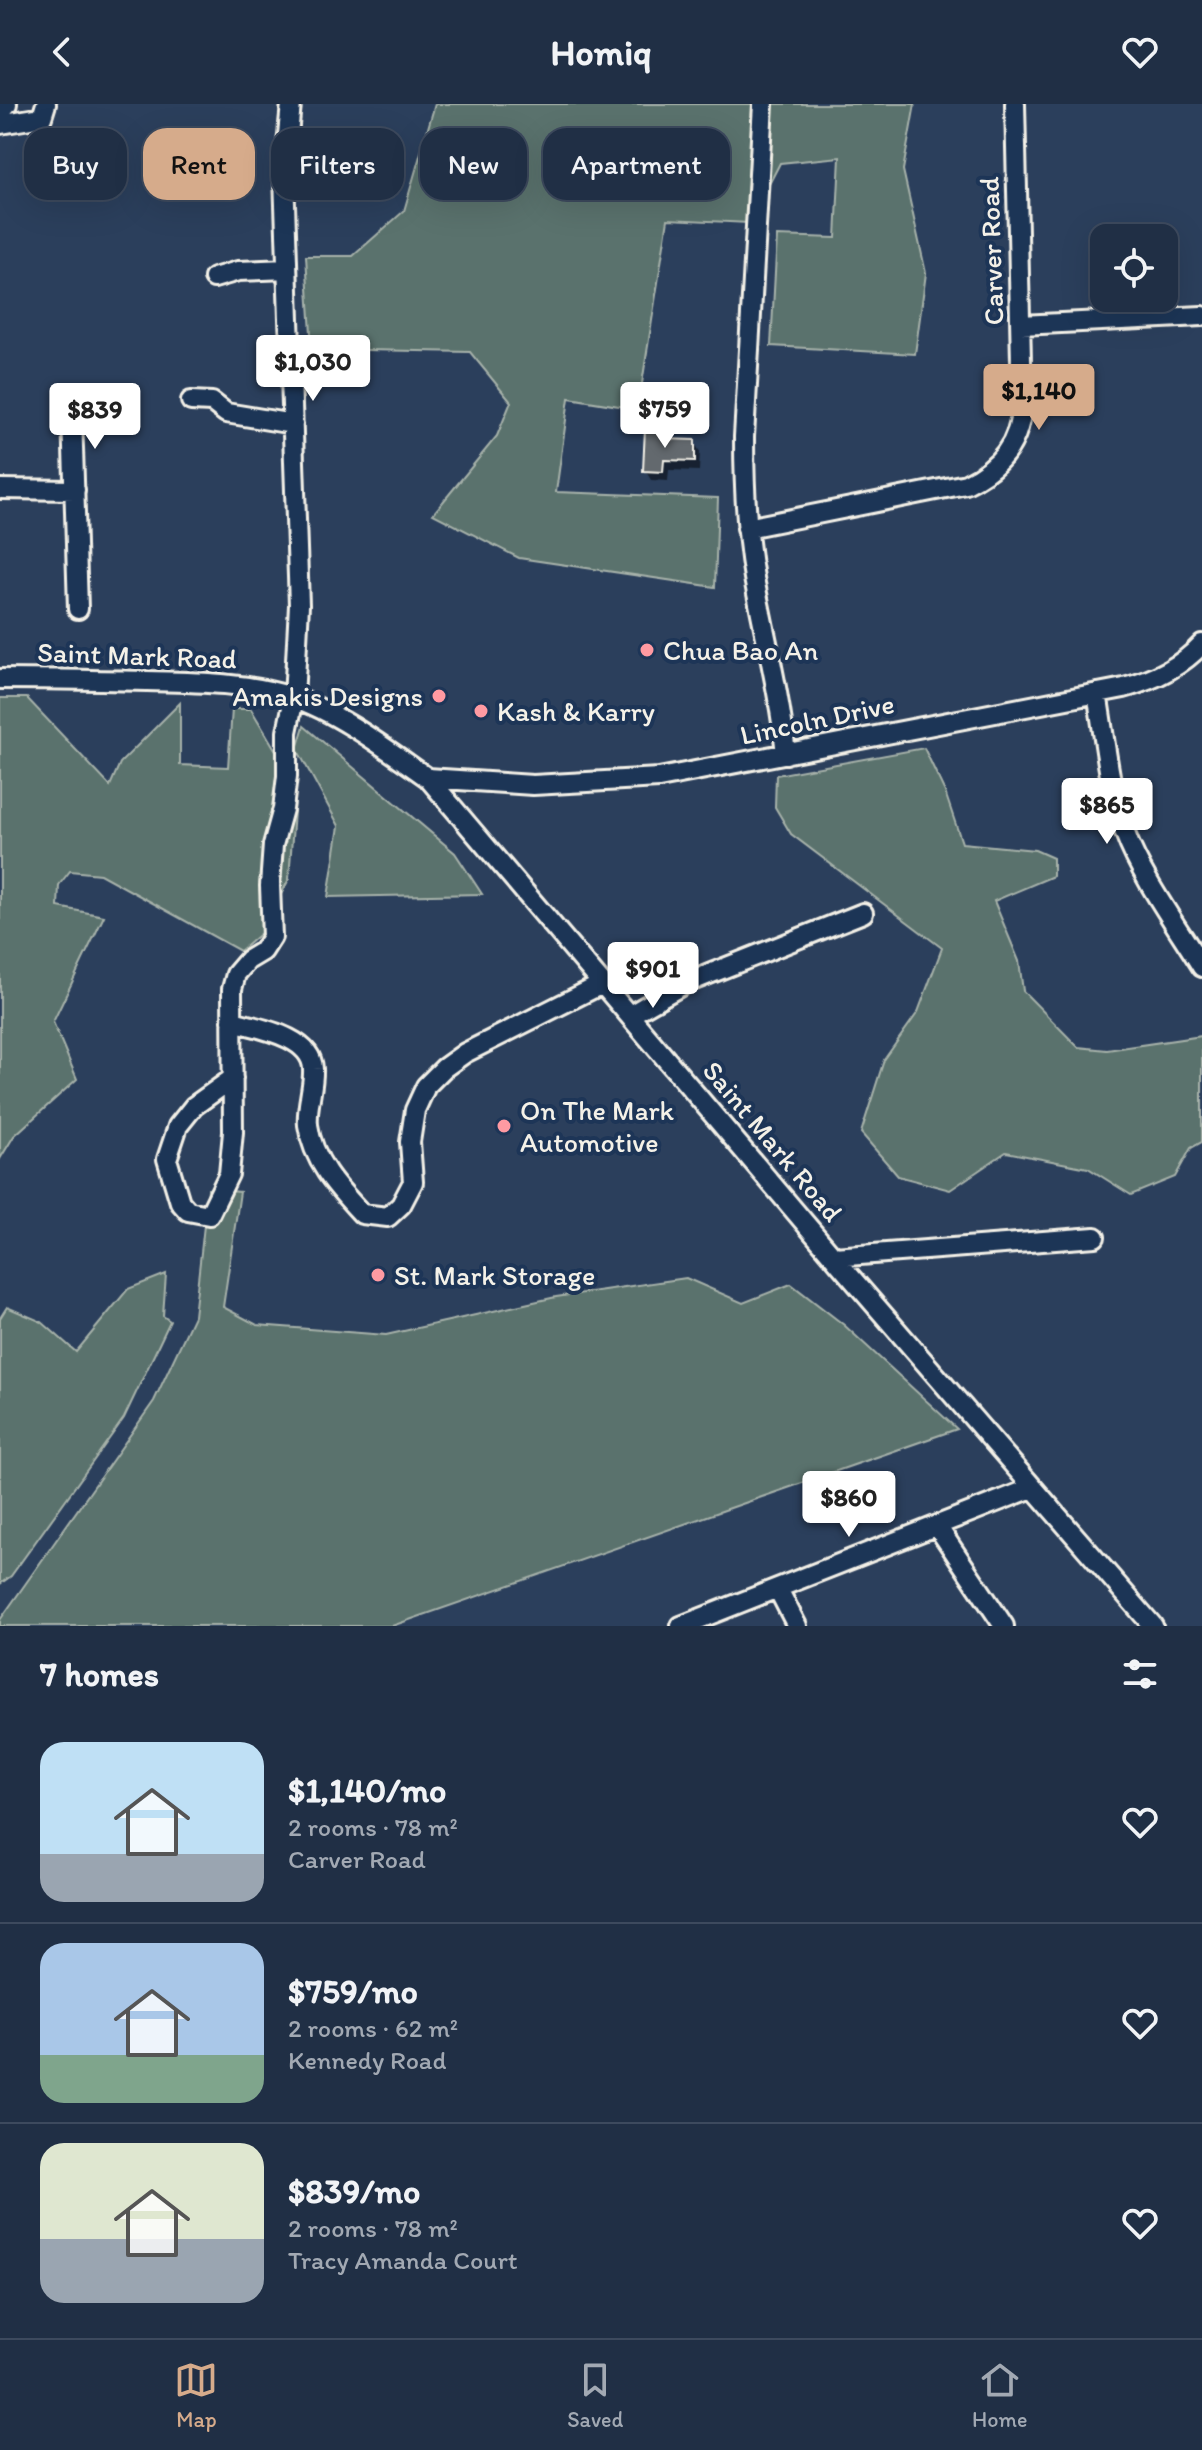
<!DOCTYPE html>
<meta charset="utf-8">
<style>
body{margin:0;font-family:Itim,sans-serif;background:#2d3b50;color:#f1f3f6;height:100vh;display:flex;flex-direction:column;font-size:30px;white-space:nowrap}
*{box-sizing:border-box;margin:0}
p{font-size:26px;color:#a2a9b3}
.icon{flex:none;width:44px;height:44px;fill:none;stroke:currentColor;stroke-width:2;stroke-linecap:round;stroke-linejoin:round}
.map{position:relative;height:1522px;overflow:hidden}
.side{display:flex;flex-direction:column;background:#202f45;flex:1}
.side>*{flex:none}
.banner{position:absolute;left:24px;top:24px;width:800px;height:72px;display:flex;gap:16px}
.fabs{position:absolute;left:1090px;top:120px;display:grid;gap:16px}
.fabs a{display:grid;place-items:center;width:88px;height:88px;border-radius:16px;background:#202f45;box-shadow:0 8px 32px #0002,0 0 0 2px #3d4a5e;font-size:40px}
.price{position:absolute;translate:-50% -68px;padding:0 18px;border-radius:8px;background:#fff;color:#222;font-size:26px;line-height:52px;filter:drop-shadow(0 2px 4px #0008)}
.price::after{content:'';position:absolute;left:50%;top:48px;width:24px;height:18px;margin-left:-12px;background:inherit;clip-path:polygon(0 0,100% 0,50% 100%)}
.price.active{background:#d6ab8b;color:#111}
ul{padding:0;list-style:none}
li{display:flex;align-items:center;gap:24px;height:200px;padding:0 40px}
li+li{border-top:2px solid #3d4a5e}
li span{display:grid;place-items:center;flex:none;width:224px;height:160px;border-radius:24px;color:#555}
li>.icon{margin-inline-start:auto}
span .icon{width:96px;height:96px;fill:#fffc;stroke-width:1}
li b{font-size:34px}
h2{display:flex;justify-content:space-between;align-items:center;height:96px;padding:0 40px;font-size:34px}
.chip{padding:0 28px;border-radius:24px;background:#202f45;box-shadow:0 8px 32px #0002,0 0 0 2px #3d4a5e;font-size:28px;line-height:72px}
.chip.active{background:#d6ab8b;color:#111}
header{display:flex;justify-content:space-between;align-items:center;height:104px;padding:0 40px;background:#202f45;font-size:36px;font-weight:700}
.dock{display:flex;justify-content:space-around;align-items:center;height:112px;border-top:2px solid #3d4a5e;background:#202f45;font-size:22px;color:#a2a9b3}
.dock a{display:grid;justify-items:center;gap:4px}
.dock .active{color:#d6ab8b}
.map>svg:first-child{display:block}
.green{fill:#5a726d;stroke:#a7b2aa;stroke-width:2}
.shadow{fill:#0007}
.building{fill:#63696e;stroke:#f4f1e8;stroke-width:2}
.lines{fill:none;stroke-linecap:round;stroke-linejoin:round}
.minor-casing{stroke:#f4f1e8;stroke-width:24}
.minor{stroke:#1d3557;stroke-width:18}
.poi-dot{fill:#ff9aa2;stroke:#1d3557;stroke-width:3}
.labels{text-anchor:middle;stroke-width:8;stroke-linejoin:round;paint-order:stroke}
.street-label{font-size:28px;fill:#f4f1e8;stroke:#1d3557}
.poi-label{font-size:28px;fill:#f4f1e8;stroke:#1d3557;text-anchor:start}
</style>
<header><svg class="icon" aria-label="back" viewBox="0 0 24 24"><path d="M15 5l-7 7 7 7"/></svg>Homiq<svg class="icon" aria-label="heart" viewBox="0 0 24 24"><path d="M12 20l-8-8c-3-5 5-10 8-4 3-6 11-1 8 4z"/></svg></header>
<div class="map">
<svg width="1202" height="1522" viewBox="0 0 1202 1522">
<rect width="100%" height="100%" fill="#2b3f5c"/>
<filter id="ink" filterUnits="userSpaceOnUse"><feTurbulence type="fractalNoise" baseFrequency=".0125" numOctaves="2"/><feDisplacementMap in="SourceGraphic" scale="16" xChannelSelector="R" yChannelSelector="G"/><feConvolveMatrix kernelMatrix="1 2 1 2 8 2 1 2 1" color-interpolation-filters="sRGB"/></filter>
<g filter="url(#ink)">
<path class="green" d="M 435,0 L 915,0 L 903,66 L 926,169 L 915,250 L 771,242 L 777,132 L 836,134 L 840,53 L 780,59 L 749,119 L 668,115 L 638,305 L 569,294 L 556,388 L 718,394 L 715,483 L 519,454 L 433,410 L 497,332 L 511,298 L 470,248 L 312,245 L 306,152 L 353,152 L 404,107 Z
M 0,594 L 27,594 L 110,682 L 120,659 L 180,599 L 180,661 L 228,663 L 232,605 L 251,605 L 296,680 L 289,775 L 262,828 L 240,847 L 100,770 L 70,767 L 59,781 L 58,803 L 104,812 L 53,918 L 77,975 L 14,1032 L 0,1055 Z
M 304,622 L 455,749 L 482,790 L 328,793 L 339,722 L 297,645 Z
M 924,644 L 945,688 L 962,739 L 1035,746 L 1053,754 L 1053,772 L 994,797 L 1019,857 L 1023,887 L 1078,943 L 1107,946 L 1202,932 L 1202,1038 L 1191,1044 L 1175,1073 L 1131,1091 L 1088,1064 L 1006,1048 L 950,1086 L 898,1072 L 861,1029 L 884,956 L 918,908 L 942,844 L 791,730 L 775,703 L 776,671 Z
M 208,1085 L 240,1088 L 223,1203 L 257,1221 L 386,1231 L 556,1193 L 686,1174 L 743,1199 L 791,1180 L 844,1221 L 957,1325 L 392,1522 L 0,1522 L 0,1516 L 154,1297 L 194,1212 Z
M 166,1170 L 163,1212 L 170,1217 L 124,1314 L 11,1472 L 0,1480 L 0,1214 L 7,1203 L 42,1218 L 76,1248 L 128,1185 Z"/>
<path class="shadow" d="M 664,327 L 670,337 L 694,338 L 700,348 L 699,367 L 669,366 L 668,377 L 651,376 L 645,366 Z"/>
<path class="building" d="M 645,324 L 665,325 L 665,335 L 695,336 L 695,357 L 664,356 L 663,368 L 643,367 Z"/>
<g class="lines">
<g class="minor-casing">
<path id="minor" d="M 763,0 L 744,333 C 744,381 746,428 754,474 C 765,533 780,591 786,650
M 0,8 L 7,0
M 0,20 L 42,13 L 46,0
M 214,174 L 238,167 L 287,165
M 1021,221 L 1202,212
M 191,297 L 212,298 L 226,309 L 293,320
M 72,311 L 78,505
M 0,385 L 75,386
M 747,424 L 966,380 C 1000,364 1020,339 1022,300 L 1015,0
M 0,575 C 49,575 98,576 147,577 C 196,578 244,578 292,593 C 338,608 388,646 428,674 L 843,1164 L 1153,1522
M 1097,589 C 1105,636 1109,685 1125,729 C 1140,771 1178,824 1202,863
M 428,674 L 533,681 L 659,674 L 1124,584 C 1154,576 1181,563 1202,540
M 630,911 L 684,880 L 863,809
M 232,917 C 257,924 312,932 313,965 C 314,983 306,1003 308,1021 C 313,1058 338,1084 362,1110 L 388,1113 L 401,1101 L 413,1078 L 410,1038 L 415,1006 L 426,982 L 444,964 L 465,949 L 602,880
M 233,974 L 194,1002 L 178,1022 L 167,1055 L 180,1098 L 188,1107 L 209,1111 L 229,1070 L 233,1028 L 232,885 L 236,870 L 248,856 L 263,847 L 272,833 L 270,782 L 273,741 L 283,705 L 287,672 L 287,628 L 294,594 L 299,501 L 284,72 L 291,0
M 834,1153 L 1095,1133
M 937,1422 L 1004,1522
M 778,1485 L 797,1522
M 681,1522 L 1032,1384"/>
</g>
<use href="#minor" class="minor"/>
</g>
</g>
<g class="poi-dot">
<circle cx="647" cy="546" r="8"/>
<circle cx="439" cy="592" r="8"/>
<circle cx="481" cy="607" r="8"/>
<circle cx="504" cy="1022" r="8"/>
<circle cx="378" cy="1171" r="8"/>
</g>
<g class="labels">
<g class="street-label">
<text transform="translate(991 147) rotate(-92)" y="10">Carver Road</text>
<text transform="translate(137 551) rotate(2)" y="10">Saint Mark Road</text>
<text transform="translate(817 615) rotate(-12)" y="10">Lincoln Drive</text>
<text transform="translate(773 1037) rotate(50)" y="10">Saint Mark Road</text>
</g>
<g class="poi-label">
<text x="663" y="556">Chua Bao An</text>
<text x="423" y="602" text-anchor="end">Amakis Designs</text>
<text x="497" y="617">Kash &amp; Karry</text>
<text x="520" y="1016">On The Mark<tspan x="520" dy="32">Automotive</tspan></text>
<text x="394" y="1181">St. Mark Storage</text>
</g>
</g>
</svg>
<div class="fabs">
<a><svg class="icon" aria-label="locate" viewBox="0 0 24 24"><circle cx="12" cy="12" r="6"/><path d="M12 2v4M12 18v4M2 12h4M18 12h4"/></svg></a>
</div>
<b class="price" style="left:313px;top:299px">$1,030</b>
<b class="price active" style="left:1039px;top:328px">$1,140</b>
<b class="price" style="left:665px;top:346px">$759</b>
<b class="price" style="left:95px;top:347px">$839</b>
<b class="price" style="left:1107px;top:742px">$865</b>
<b class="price" style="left:653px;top:906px">$901</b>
<b class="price" style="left:849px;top:1435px">$860</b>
<div class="banner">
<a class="chip">Buy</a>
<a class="chip active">Rent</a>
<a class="chip">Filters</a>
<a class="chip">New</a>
<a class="chip">Apartment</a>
</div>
</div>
<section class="side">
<h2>7 homes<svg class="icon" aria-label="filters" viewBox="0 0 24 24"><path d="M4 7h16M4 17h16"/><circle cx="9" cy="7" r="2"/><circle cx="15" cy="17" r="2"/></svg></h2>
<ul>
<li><span style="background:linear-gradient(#bfe0f5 70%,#9aa5b1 0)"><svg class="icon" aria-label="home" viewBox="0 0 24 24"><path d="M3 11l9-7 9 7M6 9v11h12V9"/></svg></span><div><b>$1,140/mo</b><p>2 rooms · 78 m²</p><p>Carver Road</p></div><svg class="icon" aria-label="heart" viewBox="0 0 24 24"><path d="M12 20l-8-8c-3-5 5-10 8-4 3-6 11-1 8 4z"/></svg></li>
<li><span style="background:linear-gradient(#a9c7e8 70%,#7fa58c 0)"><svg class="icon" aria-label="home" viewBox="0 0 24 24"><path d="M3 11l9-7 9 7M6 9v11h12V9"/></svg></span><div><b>$759/mo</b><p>2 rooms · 62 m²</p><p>Kennedy Road</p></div><svg class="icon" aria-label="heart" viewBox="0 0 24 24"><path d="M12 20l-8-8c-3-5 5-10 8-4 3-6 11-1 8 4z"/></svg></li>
<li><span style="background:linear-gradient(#dfe7d0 60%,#9aa5b1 0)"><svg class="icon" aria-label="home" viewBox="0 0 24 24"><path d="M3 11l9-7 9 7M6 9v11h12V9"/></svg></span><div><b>$839/mo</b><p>2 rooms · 78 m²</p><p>Tracy Amanda Court</p></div><svg class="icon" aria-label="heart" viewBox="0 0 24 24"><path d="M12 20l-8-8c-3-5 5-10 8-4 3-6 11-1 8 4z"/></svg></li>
</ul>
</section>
<nav class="dock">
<a class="active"><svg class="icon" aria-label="map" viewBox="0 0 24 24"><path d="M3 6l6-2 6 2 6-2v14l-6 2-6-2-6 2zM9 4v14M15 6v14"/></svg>Map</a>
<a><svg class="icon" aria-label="saved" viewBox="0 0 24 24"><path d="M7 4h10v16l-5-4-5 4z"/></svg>Saved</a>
<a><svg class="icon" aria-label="home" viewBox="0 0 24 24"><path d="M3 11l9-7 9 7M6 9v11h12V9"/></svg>Home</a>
</nav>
